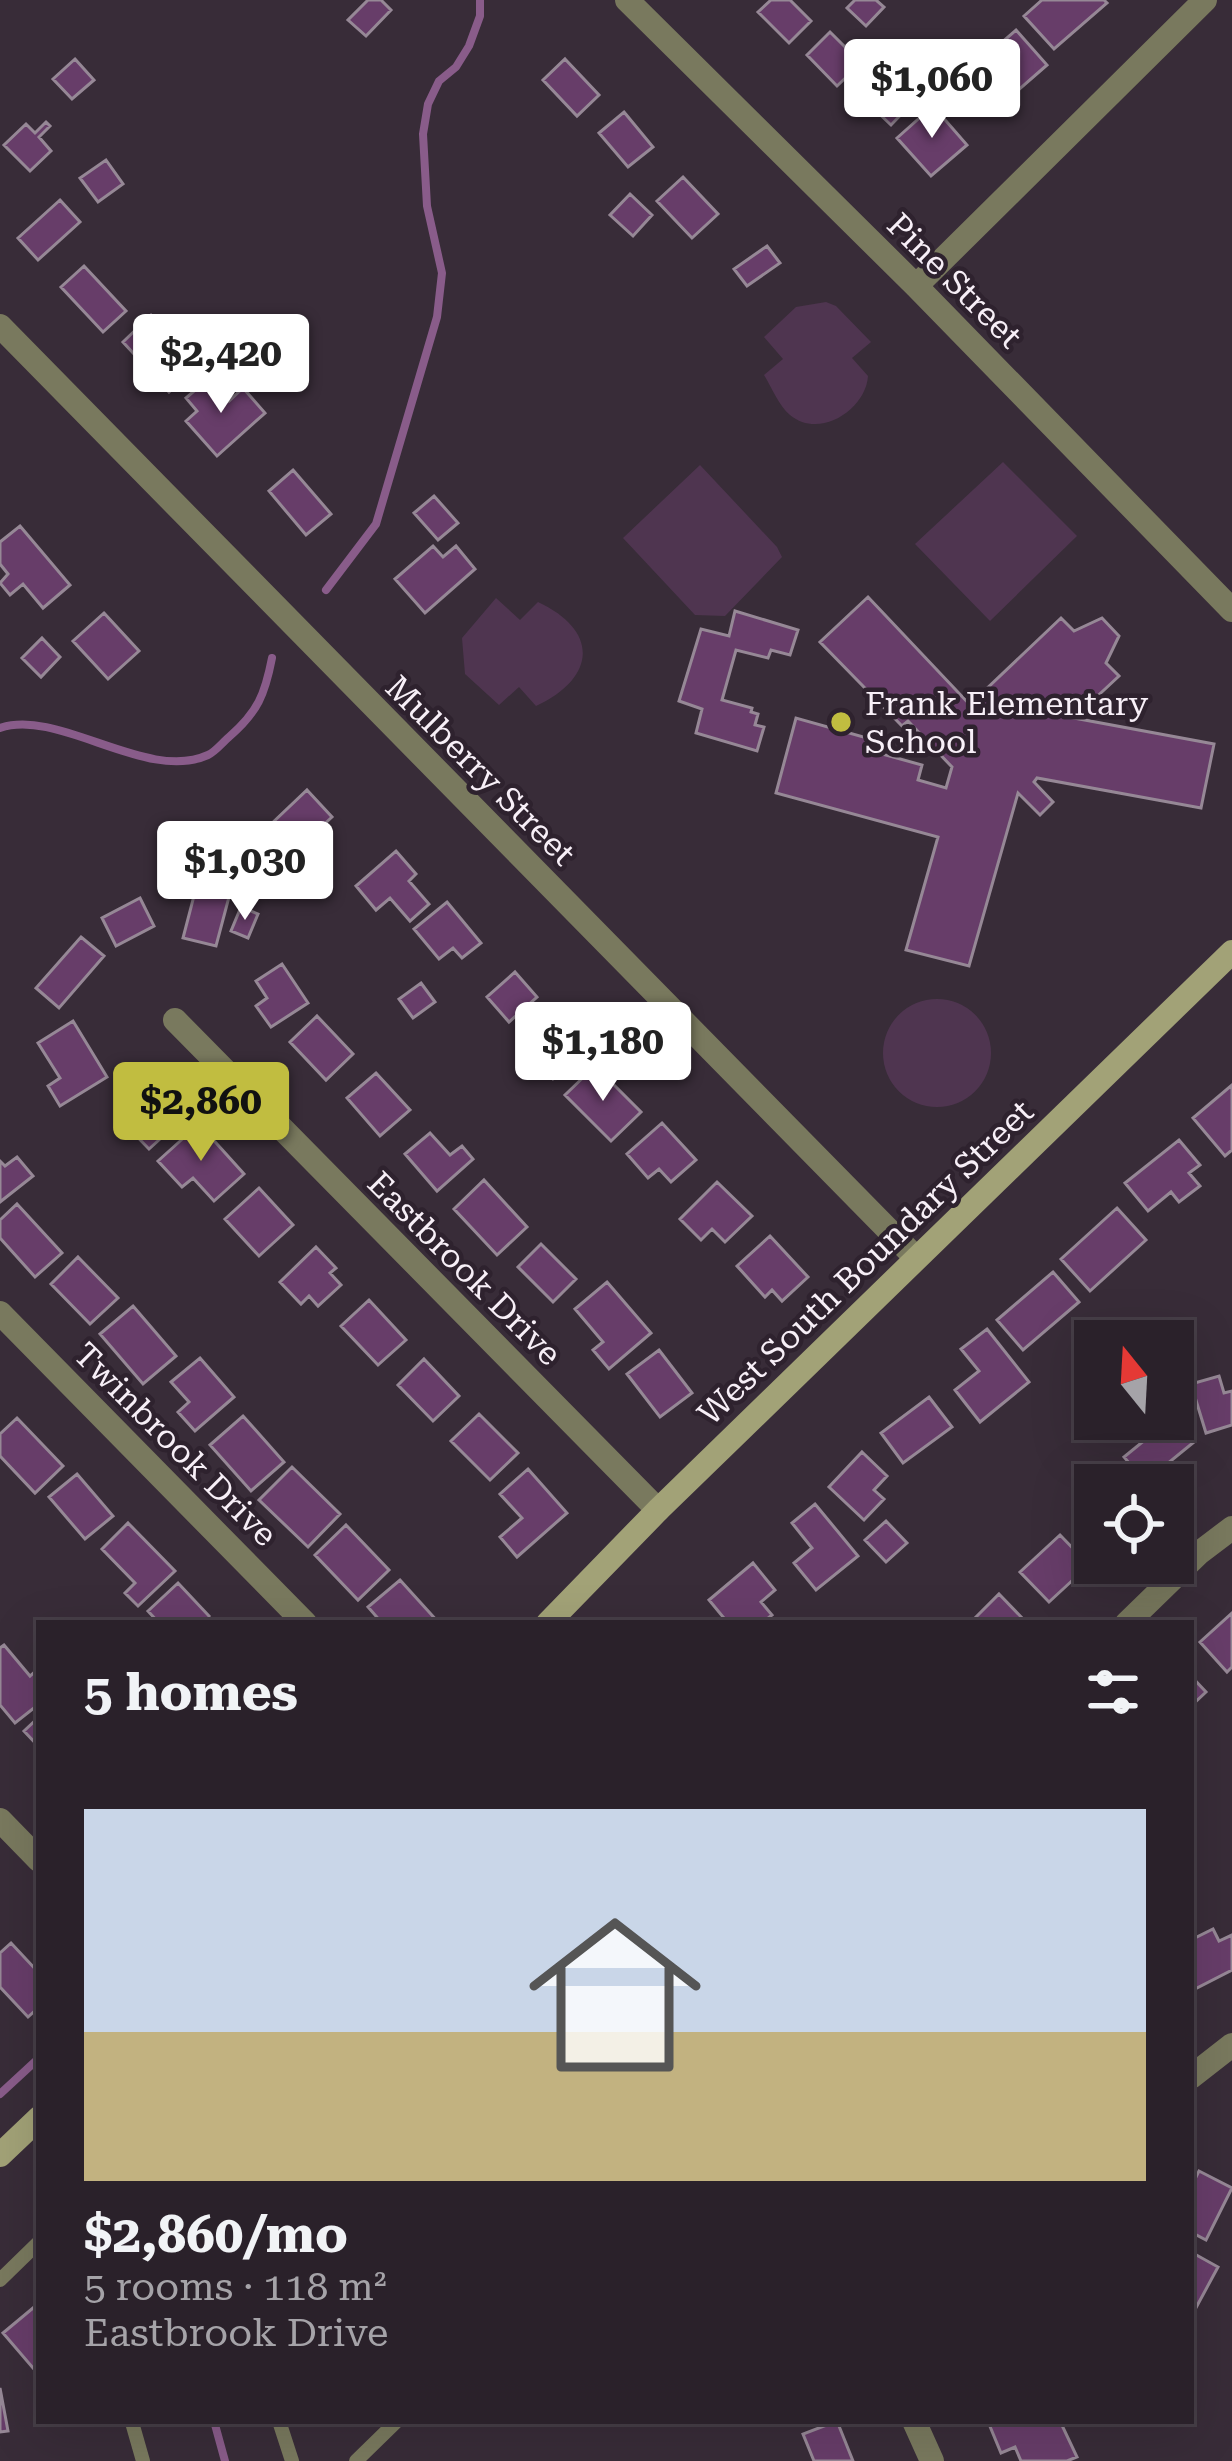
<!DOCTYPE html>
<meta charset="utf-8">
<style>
body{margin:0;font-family:"Roboto Serif",serif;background:#322932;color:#f1f3f6;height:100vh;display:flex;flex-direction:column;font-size:45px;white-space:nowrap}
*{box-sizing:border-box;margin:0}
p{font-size:39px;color:#a5a3a8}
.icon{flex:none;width:66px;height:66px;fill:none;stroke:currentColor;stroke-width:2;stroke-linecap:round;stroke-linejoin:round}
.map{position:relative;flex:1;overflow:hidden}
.side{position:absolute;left:36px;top:1620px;width:1158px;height:804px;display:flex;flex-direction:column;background:#2a212a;border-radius:0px;box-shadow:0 12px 48px #0002,0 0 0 3px #463e47}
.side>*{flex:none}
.needle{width:78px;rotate:342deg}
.fabs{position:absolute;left:1074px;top:1320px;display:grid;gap:24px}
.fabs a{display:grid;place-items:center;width:120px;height:120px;border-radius:0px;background:#2a212a;box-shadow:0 12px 48px #0002,0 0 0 3px #463e47;font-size:60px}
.price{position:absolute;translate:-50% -102px;padding:0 27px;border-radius:12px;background:#fff;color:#222;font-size:39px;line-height:78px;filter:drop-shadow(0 3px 6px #0008)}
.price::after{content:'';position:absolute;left:50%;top:72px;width:36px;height:27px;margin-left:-18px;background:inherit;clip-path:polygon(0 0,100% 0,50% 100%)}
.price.selected{background:#c1bd40;color:#111}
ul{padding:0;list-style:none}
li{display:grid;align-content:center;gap:24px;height:636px;padding:0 48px}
li span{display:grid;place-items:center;height:372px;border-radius:0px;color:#555}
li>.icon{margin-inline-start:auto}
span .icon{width:216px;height:216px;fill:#fffc;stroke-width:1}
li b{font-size:51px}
h2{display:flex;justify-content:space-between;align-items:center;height:144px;padding:0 48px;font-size:51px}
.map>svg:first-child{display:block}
.green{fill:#4f3550}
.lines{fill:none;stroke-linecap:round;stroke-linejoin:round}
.stream{stroke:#895c8a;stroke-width:8}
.building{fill:#673d69;stroke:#968896;stroke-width:3}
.lane{stroke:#79795e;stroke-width:14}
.street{stroke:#79795e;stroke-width:24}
.secondary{stroke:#a2a277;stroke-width:24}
.poi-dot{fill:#c1bd40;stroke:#2e222e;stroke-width:4.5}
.labels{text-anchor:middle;stroke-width:9;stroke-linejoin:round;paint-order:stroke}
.street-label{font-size:33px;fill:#f7eff7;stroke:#2e222e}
.poi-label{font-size:33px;fill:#f7eff7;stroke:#2e222e;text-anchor:start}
</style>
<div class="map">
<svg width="1232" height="2461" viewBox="0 0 1232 2461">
<rect width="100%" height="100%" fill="#382c38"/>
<path class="green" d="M 826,302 L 836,306 L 871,342 L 852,358 L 868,376 C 866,409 820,440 790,415 C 779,406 772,388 764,375 L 783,359 L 764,337 L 796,307 Z
M 1003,462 L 1077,536 L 990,621 L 915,544 Z
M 700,465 L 777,547 L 782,557 L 725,616 L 695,615 L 623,538 Z
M 496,598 L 520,620 L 538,602 C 600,631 596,678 536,706 L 519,687 L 499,705 L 465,674 L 462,638 Z
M883 1053a54 54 0 1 1 108 0a54 54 0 1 1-108 0Z"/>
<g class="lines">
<path class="stream" d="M 326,590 L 376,524 L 437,317 L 442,273 L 427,206 L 423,134 L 428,104 L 439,81 L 456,67 L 469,46 L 480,16 L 480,0
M 0,728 C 59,708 147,783 208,755 C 215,752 223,742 229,737 C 258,712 265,694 272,658
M 0,2094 L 39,2058
M 214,2421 L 225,2461"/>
</g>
<path class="building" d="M 368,0 L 381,0 L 391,10 L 366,36 L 348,20 Z
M 771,0 L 790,0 L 811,21 L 789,43 L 758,12 Z
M 855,0 L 876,0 L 884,7 L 866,26 L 847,8 Z
M 1042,0 L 1104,0 L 1107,3 L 1054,49 L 1024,16 Z
M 1016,30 L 1047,65 L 1008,99 L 977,64 Z
M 830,32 L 861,63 L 837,86 L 807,55 Z
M 882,55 L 922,93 L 891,125 L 852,88 Z
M 75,59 L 94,80 L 72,99 L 53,79 Z
M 565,59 L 599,95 L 577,116 L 543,80 Z
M 933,106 L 967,145 L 931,176 L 897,138 Z
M 624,112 L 653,147 L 628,167 L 599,133 Z
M 46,122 L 50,126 L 39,137 L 51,151 L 30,171 L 4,145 L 26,124 L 35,133 Z
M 106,160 L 123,184 L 98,202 L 80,178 Z
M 683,177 L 718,214 L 692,238 L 657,201 Z
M 630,194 L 652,215 L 633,236 L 610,215 Z
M 60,200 L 80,222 L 38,260 L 18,238 Z
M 767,246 L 780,263 L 747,286 L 734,269 Z
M 84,266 L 126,311 L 103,332 L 61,287 Z
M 151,315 L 198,364 L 169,392 L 123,342 Z
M 209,378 L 229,401 L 243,388 L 265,413 L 217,456 L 186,421 L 197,411 L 186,398 Z
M 293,470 L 331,514 L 306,535 L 269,491 Z
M 434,496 L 458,523 L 438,540 L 414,513 Z
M 20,526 L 70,585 L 43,608 L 23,584 L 10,595 L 0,583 L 8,574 L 0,564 L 0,542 Z
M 433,546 L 443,557 L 456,546 L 475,569 L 425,613 L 395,579 Z
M 868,597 L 972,707 L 982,698 L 980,695 L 1061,618 L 1074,631 L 1102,618 L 1119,636 L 1106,663 L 1119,676 L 1074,718 L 1214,744 L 1201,808 L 1037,778 L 1034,782 L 1053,802 L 1040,815 L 1018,793 L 969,966 L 906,950 L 938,837 L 776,793 L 796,718 L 885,743 L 882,754 L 922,765 L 918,780 L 946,788 L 952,767 L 908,721 L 902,726 L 820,642 Z
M 735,611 L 798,630 L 790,655 L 771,650 L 768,658 L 736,650 L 722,700 L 752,708 L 751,712 L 758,714 L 755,725 L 764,727 L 757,751 L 696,733 L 702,709 L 679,701 L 701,629 L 729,636 Z
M 104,613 L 139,651 L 108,679 L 73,641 Z
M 42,638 L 60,657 L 41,677 L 22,658 Z
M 307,790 L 332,817 L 293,853 L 268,827 Z
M 396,851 L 416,874 L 409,881 L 429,904 L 410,921 L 390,898 L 376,910 L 356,886 Z
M 196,888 L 229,897 L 216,946 L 183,938 Z
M 140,898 L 154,926 L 116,946 L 102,918 Z
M 447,902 L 481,943 L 462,958 L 453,948 L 439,959 L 414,929 Z
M 241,907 L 258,914 L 248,938 L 231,931 Z
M 81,937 L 104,956 L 59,1008 L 36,988 Z
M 282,964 L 308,1003 L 271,1027 L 256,1006 L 267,998 L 256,981 Z
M 515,972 L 537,997 L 509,1022 L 487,997 Z
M 421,983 L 435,1002 L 413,1018 L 399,999 Z
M 552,1013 L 585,1051 L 553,1079 L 520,1041 Z
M 317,1016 L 353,1054 L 326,1080 L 290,1042 Z
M 73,1021 L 107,1077 L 60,1106 L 48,1086 L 60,1078 L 38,1043 Z
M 595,1066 L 641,1112 L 611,1141 L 565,1095 Z
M 376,1073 L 410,1110 L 380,1136 L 347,1098 Z
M 148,1085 L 181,1120 L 149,1149 L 116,1115 Z
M 1232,1085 L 1232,1150 L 1225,1156 L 1193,1118 Z
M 662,1123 L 696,1160 L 671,1182 L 659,1169 L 648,1178 L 627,1154 Z
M 199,1124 L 244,1174 L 214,1201 L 193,1178 L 182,1187 L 158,1161 Z
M 430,1133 L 450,1155 L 462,1146 L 473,1159 L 437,1191 L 405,1154 Z
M 1179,1140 L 1200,1165 L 1189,1173 L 1200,1186 L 1179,1202 L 1171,1192 L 1148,1211 L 1125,1183 Z
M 17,1157 L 33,1176 L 0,1202 L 0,1161 L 5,1166 Z
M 484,1180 L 527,1227 L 497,1255 L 454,1209 Z
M 717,1182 L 752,1216 L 725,1242 L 712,1229 L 701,1240 L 680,1219 Z
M 259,1188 L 293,1225 L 259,1256 L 225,1219 Z
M 17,1204 L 62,1253 L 35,1277 L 0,1238 L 0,1220 Z
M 1117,1208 L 1146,1240 L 1090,1291 L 1061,1259 Z
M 770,1236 L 808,1277 L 782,1301 L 772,1290 L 765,1297 L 737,1266 Z
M 541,1244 L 576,1279 L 553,1302 L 518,1267 Z
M 316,1247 L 336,1268 L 330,1273 L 341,1285 L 318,1306 L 309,1296 L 301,1304 L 280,1282 Z
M 78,1257 L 118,1298 L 90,1324 L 51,1284 Z
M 1053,1272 L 1079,1302 L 1023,1350 L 997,1320 Z
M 607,1282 L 651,1333 L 609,1369 L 593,1350 L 603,1342 L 575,1309 Z
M 369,1300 L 406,1340 L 378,1365 L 341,1326 Z
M 133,1306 L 176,1356 L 143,1384 L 100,1334 Z
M 987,1329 L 1029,1382 L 980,1422 L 955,1390 L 979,1371 L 961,1349 Z
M 659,1350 L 692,1393 L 660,1417 L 627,1374 Z
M 200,1358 L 234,1397 L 195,1431 L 178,1412 L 189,1402 L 171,1382 Z
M 424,1359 L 459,1396 L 433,1421 L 398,1385 Z
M 1219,1376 L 1224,1393 L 1232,1391 L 1232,1425 L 1206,1433 L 1191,1384 Z
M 929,1397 L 952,1427 L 903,1463 L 881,1433 Z
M 479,1414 L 518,1453 L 490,1480 L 451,1441 Z
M 243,1416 L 284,1462 L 251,1491 L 210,1445 Z
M 1173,1417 L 1194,1442 L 1145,1482 L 1124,1457 Z
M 17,1418 L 63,1466 L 35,1493 L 0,1456 L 0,1434 Z
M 862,1452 L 887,1476 L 874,1490 L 884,1499 L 864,1520 L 829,1487 Z
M 292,1467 L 340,1514 L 308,1547 L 259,1500 Z
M 528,1469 L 567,1513 L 517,1557 L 500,1537 L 522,1518 L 500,1494 Z
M 77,1474 L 113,1516 L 85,1539 L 49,1497 Z
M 1095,1499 L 1095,1536 L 1077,1517 Z
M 815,1504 L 858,1556 L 816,1590 L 794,1563 L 812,1548 L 792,1523 Z
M 886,1521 L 907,1543 L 886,1562 L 865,1540 Z
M 128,1523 L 175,1571 L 138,1606 L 125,1593 L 135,1583 L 102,1549 Z
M 346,1525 L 389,1570 L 358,1600 L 315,1555 Z
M 1060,1535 L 1089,1565 L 1049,1602 L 1020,1572 Z
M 753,1563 L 775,1590 L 761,1602 L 772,1615 L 762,1623 L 728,1623 L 709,1600 Z
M 400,1580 L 439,1623 L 382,1623 L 368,1607 Z
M 178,1583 L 209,1616 L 203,1623 L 159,1623 L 148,1611 Z
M 999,1594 L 1024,1620 L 970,1623 Z
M 1232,1613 L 1232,1667 L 1227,1672 L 1200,1642 Z
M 4,1645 L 30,1676 L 39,1668 L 39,1704 L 15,1723 L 0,1705 L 0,1648 Z
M 1191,1676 L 1206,1692 L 1191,1706 Z
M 39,1717 L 39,1747 L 24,1731 Z
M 1213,1929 L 1219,1941 L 1232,1935 L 1232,1970 L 1191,1991 L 1191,1940 Z
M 11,1943 L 39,1973 L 39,2007 L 28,2017 L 0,1987 L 0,1953 Z
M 1199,2171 L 1232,2188 L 1206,2240 L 1191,2232 L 1191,2187 Z
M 1191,2252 L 1218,2267 L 1191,2317 Z
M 39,2303 L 39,2375 L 3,2333 Z
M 0,2388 L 8,2431 L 0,2432 Z
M 837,2421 L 853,2461 L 814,2461 L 803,2434 Z
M 996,2421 L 1060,2421 L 1077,2457 L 1067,2461 L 1021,2461 L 1015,2447 L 1001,2453 L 989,2424 Z"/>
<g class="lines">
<path class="lane" d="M 0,2280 L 39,2242
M 279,2421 L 292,2461
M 133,2426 L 143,2461
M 356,2461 L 397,2421"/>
<path class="street" d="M 627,0 L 916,286 L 1232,610
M 916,286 L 1205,0
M 0,326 L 916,1258
M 175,1020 L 658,1510
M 0,1313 L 305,1623
M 1127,1623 L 1199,1553 L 1232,1528
M 0,1820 L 39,1860
M 1191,2077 L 1232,2045
M 914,2421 L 932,2461"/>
<path class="secondary" d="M 548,1623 L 658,1510 L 1232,952
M 0,2155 L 39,2118"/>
</g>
<circle class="poi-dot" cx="841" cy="722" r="12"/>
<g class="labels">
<g class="street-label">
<text transform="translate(955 280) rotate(45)" y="12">Pine Street</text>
<text transform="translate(481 770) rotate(45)" y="12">Mulberry Street</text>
<text transform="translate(865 1262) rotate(-44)" y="12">West South Boundary Street</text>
<text transform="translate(465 1268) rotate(45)" y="12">Eastbrook Drive</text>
<text transform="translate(176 1444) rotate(45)" y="12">Twinbrook Drive</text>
</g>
<g class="poi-label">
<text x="865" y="715">Frank Elementary<tspan x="865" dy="38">School</tspan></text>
</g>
</g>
</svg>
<div class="fabs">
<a><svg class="needle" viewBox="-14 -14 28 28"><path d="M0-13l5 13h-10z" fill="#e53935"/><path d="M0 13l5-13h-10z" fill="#a5a3a8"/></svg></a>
<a><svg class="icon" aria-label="locate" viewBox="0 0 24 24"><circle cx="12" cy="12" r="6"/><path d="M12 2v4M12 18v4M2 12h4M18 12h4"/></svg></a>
</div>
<b class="price" style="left:932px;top:141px">$1,060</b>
<b class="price" style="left:221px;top:416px">$2,420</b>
<b class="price" style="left:245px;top:923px">$1,030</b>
<b class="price" style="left:603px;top:1104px">$1,180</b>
<b class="price selected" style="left:201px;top:1164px">$2,860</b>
<section class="side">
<h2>5 homes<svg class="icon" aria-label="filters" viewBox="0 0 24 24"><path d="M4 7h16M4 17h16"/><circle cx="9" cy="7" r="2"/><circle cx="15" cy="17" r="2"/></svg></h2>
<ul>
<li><span style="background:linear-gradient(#c9d6e8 60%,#c2b280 0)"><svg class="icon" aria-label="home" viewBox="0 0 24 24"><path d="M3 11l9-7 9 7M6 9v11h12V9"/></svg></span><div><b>$2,860/mo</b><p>5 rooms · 118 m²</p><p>Eastbrook Drive</p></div></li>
</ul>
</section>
</div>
